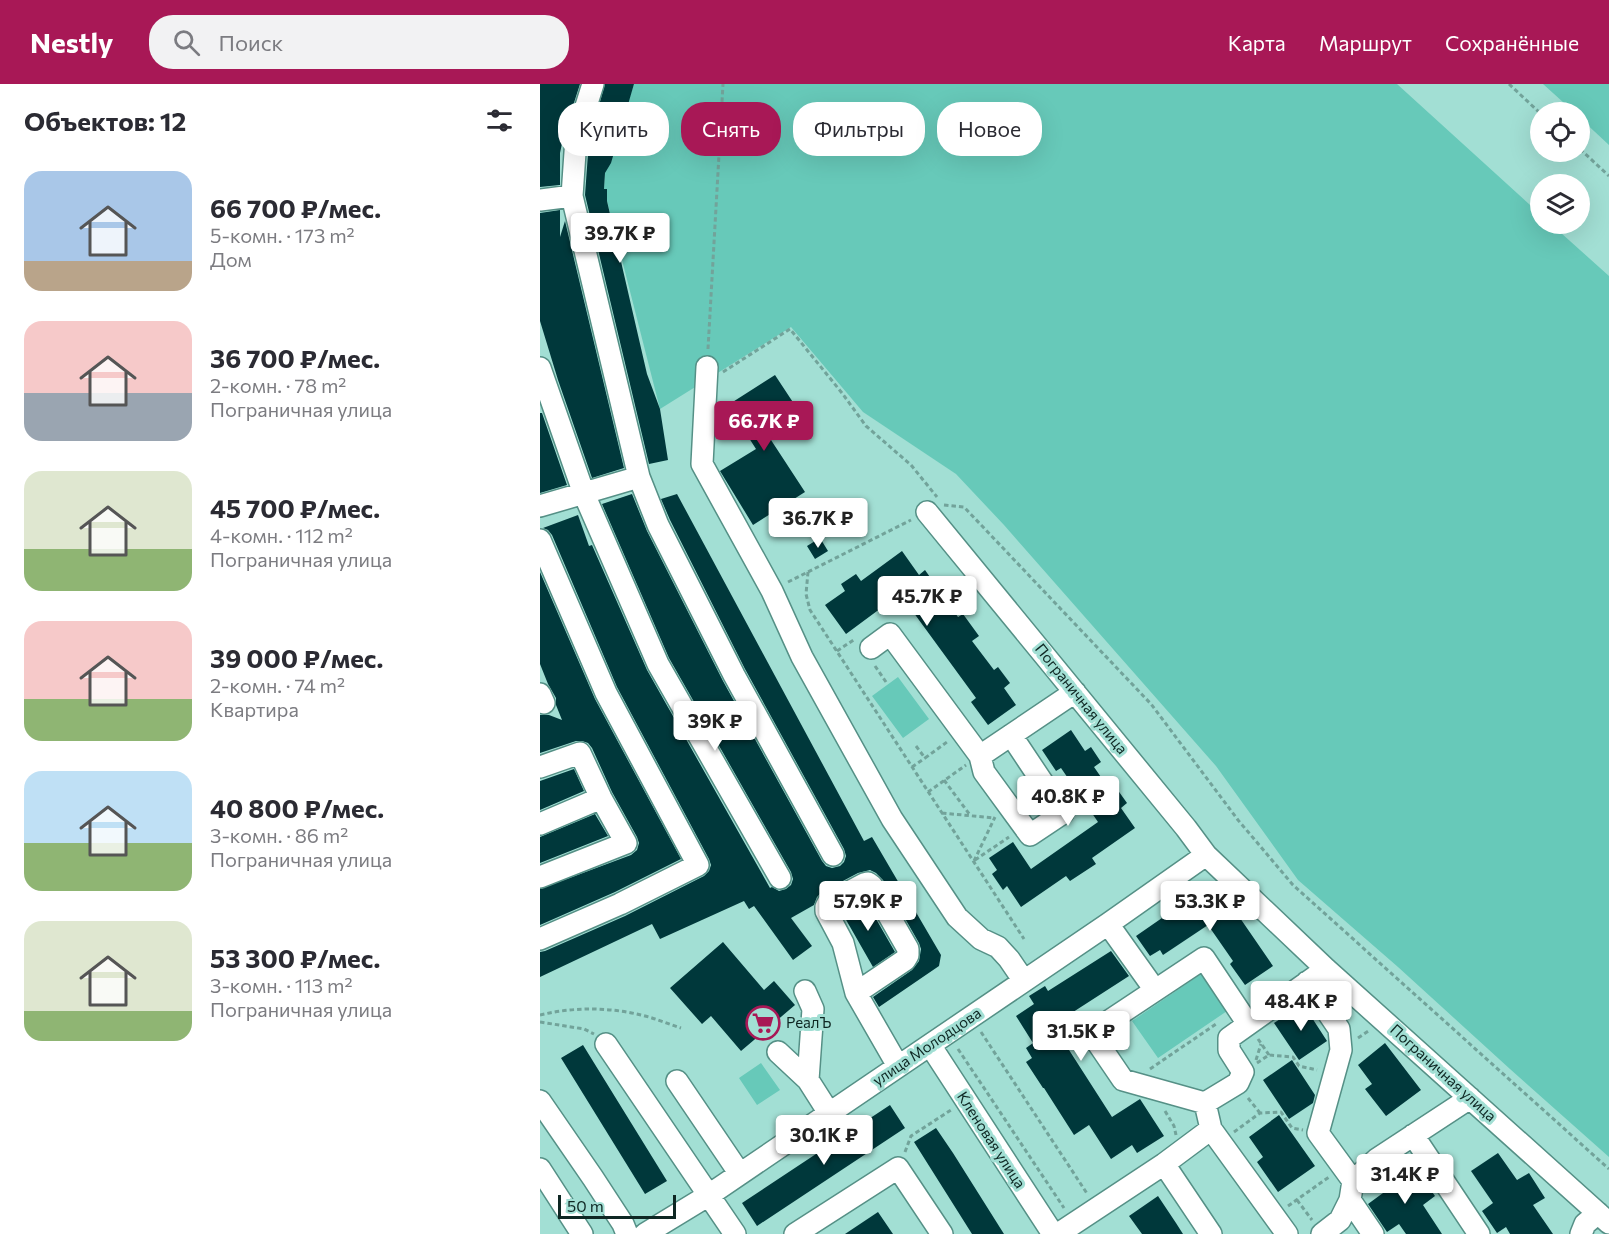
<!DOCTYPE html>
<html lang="ru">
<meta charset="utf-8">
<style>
body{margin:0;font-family:Commissioner,sans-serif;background:#f2f2f3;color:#2b2b33;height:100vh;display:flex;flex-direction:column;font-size:22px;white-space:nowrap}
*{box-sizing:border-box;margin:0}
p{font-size:20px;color:#7c7c81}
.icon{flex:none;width:33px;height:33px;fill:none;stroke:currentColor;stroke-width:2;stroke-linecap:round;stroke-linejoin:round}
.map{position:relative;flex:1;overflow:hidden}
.panel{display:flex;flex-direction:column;background:#fff;width:540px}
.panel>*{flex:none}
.banner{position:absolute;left:18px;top:18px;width:570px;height:54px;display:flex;gap:12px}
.tools{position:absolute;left:990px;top:18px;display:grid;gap:12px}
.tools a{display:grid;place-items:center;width:60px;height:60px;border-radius:50%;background:#fff;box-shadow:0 6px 24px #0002;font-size:30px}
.scale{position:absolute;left:18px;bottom:15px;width:118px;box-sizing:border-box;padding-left:6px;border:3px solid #0e2723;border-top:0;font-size:16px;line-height:21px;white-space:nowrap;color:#0e2723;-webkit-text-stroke:4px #a2dfd4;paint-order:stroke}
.price{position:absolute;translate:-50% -51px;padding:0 14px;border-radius:6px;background:#fff;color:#222;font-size:20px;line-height:39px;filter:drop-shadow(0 2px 3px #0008)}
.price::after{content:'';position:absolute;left:50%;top:36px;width:18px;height:14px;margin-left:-9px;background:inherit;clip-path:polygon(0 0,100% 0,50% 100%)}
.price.on{background:#a81856;color:#fff}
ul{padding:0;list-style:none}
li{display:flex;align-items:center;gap:18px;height:150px;padding:0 24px}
li span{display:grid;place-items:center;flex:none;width:168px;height:120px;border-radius:18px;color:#555}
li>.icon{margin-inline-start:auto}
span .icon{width:72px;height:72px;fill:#fffc;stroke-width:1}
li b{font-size:26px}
h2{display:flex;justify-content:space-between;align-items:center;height:72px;padding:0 24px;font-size:26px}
.pill{padding:0 21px;border-radius:24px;background:#fff;box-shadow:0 6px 24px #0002;font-size:21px;line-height:54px}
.pill.on{background:#a81856;color:#fff}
header{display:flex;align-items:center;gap:36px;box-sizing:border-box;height:84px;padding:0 30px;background:#a81856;color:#fff}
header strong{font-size:28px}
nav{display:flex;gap:33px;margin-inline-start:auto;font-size:21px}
.search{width:420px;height:54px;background:#f2f2f3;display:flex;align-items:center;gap:15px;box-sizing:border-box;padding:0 21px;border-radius:24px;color:#7c7c81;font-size:22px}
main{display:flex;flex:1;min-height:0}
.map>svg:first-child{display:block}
.green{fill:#67c9b9}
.building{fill:#00383b}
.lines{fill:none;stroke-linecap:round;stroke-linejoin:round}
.minor-casing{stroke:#559086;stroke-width:24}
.path{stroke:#72a39a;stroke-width:3;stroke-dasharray:4.5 3;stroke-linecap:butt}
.minor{stroke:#fff;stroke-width:21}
.labels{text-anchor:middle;stroke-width:6;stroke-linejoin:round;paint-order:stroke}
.street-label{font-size:15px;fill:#0e2723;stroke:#a2dfd4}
.poi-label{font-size:15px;fill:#0e2723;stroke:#a2dfd4;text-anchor:start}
</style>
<header>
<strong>Nestly</strong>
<div class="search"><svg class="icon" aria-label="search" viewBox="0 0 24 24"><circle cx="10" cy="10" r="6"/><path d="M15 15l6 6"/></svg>Поиск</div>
<nav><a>Карта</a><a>Маршрут</a><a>Сохранённые</a></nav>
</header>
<main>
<section class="panel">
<h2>Объектов: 12<svg class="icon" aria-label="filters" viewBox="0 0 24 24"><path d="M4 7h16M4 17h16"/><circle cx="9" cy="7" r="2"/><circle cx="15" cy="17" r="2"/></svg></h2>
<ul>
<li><span style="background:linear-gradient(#a9c7e8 75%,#b9a48a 0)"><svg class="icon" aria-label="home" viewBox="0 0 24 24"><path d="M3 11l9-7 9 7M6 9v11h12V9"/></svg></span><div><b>66 700 ₽/мес.</b><p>5-комн. · 173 m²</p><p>Дом</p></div></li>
<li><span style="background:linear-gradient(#f6c9c9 60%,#9aa5b1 0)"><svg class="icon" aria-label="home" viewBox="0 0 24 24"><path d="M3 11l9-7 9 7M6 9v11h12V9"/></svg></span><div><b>36 700 ₽/мес.</b><p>2-комн. · 78 m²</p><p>Пограничная улица</p></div></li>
<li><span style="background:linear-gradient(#dfe7d0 65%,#8fb573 0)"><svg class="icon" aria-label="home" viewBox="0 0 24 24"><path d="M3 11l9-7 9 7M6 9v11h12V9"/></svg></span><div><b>45 700 ₽/мес.</b><p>4-комн. · 112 m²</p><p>Пограничная улица</p></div></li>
<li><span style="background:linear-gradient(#f6c9c9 65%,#8fb573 0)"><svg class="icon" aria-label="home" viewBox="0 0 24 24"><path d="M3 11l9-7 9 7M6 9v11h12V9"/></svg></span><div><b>39 000 ₽/мес.</b><p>2-комн. · 74 m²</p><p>Квартира</p></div></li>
<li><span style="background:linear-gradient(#bfe0f5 60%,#8fb573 0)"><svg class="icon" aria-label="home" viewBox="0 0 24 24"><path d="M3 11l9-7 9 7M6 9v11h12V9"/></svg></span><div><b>40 800 ₽/мес.</b><p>3-комн. · 86 m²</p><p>Пограничная улица</p></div></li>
<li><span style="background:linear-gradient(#dfe7d0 75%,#8fb573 0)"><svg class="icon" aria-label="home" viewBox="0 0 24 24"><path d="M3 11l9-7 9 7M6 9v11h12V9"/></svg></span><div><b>53 300 ₽/мес.</b><p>3-комн. · 113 m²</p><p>Пограничная улица</p></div></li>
</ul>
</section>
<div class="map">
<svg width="1069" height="1150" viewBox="0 0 1069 1150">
<rect width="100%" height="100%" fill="#a2dfd4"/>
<path class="green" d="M 94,0 L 857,0 L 1000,130 L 1000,140 L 1011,140 L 1069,192 L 1069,1073 L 970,985 L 858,883 L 758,796 L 676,682 L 464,441 L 416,390 L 323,328 L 251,243 L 120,325 L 67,117 L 67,105 L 64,105 L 65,89 Z
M 1003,0 L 1069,0 L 1069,61 L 1040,34 L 1040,28 L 1034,28 Z
M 358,593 L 389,635 L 363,654 L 332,612 Z
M 661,890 L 687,927 L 618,974 L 592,937 Z
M 221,979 L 240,1006 L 217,1021 L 199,994 Z"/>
<path class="building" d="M 0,0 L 40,0 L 24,50 L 20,69 L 20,101 L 0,103 Z
M 65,0 L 94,0 L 71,79 L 65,89 L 64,105 L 67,105 L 67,117 L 107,290 L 120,325 L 128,376 L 109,380 L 45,111 L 49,56 Z
M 20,126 L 20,153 L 25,137 L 84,384 L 52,394 L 18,296 L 0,237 L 0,129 Z
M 235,291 L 264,335 L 231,356 L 265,408 L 213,441 L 180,387 L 216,365 L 188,321 Z
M 0,329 L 2,329 L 27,401 L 0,409 Z
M 92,410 L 107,447 L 183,597 L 282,777 L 286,782 L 292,784 L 300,782 L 304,778 L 306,772 L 304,765 L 205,585 L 130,436 L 121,415 L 137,410 L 324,757 L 332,753 L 401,871 L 399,882 L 339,923 L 333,913 L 372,886 L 379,877 L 381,865 L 379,859 L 343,796 L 336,789 L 330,786 L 318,789 L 282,808 L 277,813 L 274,821 L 251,834 L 272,862 L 253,876 L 214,822 L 209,825 L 204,817 L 120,855 L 112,840 L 0,893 L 0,868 L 5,867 L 85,832 L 164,792 L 169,787 L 171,781 L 169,775 L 77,603 L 12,451 L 8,446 L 3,444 L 38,431 L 49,462 L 52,461 L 107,586 L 230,804 L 232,803 L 239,807 L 246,805 L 251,801 L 253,795 L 251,788 L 129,574 L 62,420 Z
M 314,415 L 326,433 L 303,448 L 292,429 Z
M 280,454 L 288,467 L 275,475 L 267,462 Z
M 362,467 L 379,491 L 385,486 L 418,533 L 423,530 L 439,552 L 432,557 L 454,586 L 458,583 L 470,599 L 464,604 L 476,621 L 448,641 L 431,618 L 436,614 L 360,510 L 306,550 L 285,521 L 305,507 L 301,500 L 316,490 L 321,497 Z
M 0,488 L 55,615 L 141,775 L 75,808 L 0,841 L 0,805 L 91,771 L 97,766 L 99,759 L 97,753 L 72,708 L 52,664 L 48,659 L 42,657 L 36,657 L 0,669 L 0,631 L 9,631 L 22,636 L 16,621 L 16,614 L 8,600 L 0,580 Z
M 531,646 L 545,667 L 551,663 L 561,678 L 554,683 L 572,709 L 577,705 L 587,719 L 581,724 L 595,744 L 552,774 L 556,780 L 530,797 L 526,792 L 481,823 L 467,802 L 463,806 L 452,790 L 457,786 L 449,774 L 473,758 L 491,785 L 558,738 L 521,684 L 516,687 L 502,666 Z
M 34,685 L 44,707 L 0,726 L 0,697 Z
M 55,730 L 68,752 L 0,779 L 0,753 Z
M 674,798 L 690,821 L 696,817 L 705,826 L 707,829 L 700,834 L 733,882 L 705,901 L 690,880 L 693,877 L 668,841 L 623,871 L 620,866 L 610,872 L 596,852 Z
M 324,814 L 355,868 L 333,883 L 301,827 Z
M 183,858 L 224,906 L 234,897 L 255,921 L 201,967 L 171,932 L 162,940 L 130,904 Z
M 571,867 L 589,892 L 513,941 L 572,1033 L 600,1015 L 624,1052 L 597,1069 L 592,1061 L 571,1075 L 549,1041 L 534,1051 L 504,1004 L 503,1004 L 486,978 L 492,974 L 486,964 L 493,959 L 476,932 L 494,920 L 489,912 L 505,902 L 508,907 Z
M 763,920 L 787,957 L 759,976 L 734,939 Z
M 845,959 L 881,1006 L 846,1032 L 825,1005 L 832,1000 L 818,981 Z
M 43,961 L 127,1097 L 105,1110 L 21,974 Z
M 752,976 L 775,1011 L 773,1019 L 749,1035 L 723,996 Z
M 350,1021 L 365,1044 L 217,1142 L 202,1119 Z
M 739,1031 L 775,1082 L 738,1108 L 717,1078 L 723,1073 L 709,1053 Z
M 396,1044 L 413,1069 L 464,1150 L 432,1150 L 374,1058 Z
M 958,1069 L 977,1096 L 989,1089 L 1005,1114 L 993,1121 L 1013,1150 L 970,1150 L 966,1143 L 957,1149 L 942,1127 L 953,1119 L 931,1087 Z
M 877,1086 L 895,1112 L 883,1121 L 902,1150 L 866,1150 L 859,1140 L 847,1148 L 828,1120 L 843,1109 L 838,1102 L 859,1088 L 864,1095 Z
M 618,1112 L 636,1139 L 643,1150 L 602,1150 L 589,1132 Z
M 338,1128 L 353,1150 L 305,1150 Z"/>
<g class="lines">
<g class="minor-casing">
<path id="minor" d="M 53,0 L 36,54 L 32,112 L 99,393 L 118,441 L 194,591 L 293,771
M 0,116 L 32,112
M 167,283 L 162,380 L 232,507 L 262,573 L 352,735 L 417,833 L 441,855 L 458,863 L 469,875 L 484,897
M 0,284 L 44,410 L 118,580 L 240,794
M 0,422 L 99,393
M 387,428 L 646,744 L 666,771 L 786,885 L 1069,1139
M 0,456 L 66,609 L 158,781 L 80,820 L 0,855
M 331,564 L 350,550 L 440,672 L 535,608
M 0,610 L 4,619
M 440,672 L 444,688 L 490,751 L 523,729 L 471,651
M 0,683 L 40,669 L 61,714 L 86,759 L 0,793
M 0,740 L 61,714
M 568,840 L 615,906
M 767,898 L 799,945 L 801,966 L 778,1049 L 813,1097
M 265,907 L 273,925 L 268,996 L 289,1029
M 316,909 L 365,876 L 368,871 L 368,865 L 332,802 L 328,799 L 324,800 L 288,819 L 286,823 L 286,827 L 303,859 L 316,909 L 358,982
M 66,960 L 195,1150
M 390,961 L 513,1150
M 238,968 L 268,996
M 137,997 L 200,1090
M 0,1017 L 53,1094 L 83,1140 L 87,1150
M 665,1019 L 583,996 L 551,949 L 664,874 L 708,940
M 671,1045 L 747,1150
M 873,1051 L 939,1150
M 624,1080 L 671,1150
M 0,1085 L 42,1150
M 105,1150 L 169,1111 L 568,840 L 666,771
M 255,1150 L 358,1084 L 402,1150
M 518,1150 L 624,1080 L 671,1045 L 665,1019 L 698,999 L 703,988 L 689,966 L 689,954 L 786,885
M 782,1150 L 800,1136 L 810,1116
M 833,1150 L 810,1116 L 813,1097 L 837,1075 L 930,1014
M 1041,1150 L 1045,1140 L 1058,1129"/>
</g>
<path class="path" d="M 969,0 L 1000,29
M 1040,65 L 1069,92
M 168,265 L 183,0
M 183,288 L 250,245 L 302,309 L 326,342 L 371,381 L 397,413
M 404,421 L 424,423 L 611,620 L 698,736 L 753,801 L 1069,1085
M 268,488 L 266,510 L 270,526 L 484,855
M 248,498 L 371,436
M 297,567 L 315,555
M 335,582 L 346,598
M 376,662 L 385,674 L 407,658
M 372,683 L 385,674
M 404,696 L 430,731
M 388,708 L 426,681
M 402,729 L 454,734
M 435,776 L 469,753
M 434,777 L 455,733
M 0,931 C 33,923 68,923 101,931 C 115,934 128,940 141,944
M 0,938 L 44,945 L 54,950
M 441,948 L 548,1111
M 818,954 L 830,946
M 718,955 L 729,971
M 418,965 L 524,1124
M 716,976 L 721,960
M 717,979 L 729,971 L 753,973 L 759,982 L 777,986
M 610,985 L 676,940
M 708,1014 L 720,1029
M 625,1027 L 634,1042 L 636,1051
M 694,1048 L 720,1029 L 741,1028 L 752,1044 L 763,1046
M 365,1068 L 371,1052 L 411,1026
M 757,1116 L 772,1136
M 748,1122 L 789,1093"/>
<use href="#minor" class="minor"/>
</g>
<defs>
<g id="supermarket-ring" transform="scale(1.725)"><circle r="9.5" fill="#a2dfd4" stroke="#a81856" stroke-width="1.5"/><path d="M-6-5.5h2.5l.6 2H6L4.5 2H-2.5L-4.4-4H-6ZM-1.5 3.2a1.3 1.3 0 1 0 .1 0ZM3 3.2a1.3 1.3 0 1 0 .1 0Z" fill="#a81856"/></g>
</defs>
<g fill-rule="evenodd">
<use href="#supermarket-ring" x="223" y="939"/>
</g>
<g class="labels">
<g class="street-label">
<text transform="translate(541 615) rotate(51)" y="5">Пограничная улица</text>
<text transform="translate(387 963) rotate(-34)" y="5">улица Молодцова</text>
<text transform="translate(903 989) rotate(42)" y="5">Пограничная улица</text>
<text transform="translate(451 1056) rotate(57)" y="5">Кленовая улица</text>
</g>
<g class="poi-label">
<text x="246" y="944">РеалЪ</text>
</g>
</g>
</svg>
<div class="tools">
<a><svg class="icon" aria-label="locate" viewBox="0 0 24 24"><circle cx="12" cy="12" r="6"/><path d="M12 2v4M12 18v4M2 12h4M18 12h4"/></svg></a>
<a><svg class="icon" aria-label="layers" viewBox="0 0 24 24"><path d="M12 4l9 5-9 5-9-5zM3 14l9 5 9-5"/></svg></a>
</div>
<div class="scale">50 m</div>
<b class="price" style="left:80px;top:180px">39.7K ₽</b>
<b class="price on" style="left:224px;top:368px">66.7K ₽</b>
<b class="price" style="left:278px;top:465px">36.7K ₽</b>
<b class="price" style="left:387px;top:543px">45.7K ₽</b>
<b class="price" style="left:175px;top:668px">39K ₽</b>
<b class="price" style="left:528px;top:743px">40.8K ₽</b>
<b class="price" style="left:328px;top:848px">57.9K ₽</b>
<b class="price" style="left:670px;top:848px">53.3K ₽</b>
<b class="price" style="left:761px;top:948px">48.4K ₽</b>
<b class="price" style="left:541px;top:978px">31.5K ₽</b>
<b class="price" style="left:284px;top:1082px">30.1K ₽</b>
<b class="price" style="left:865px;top:1121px">31.4K ₽</b>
<div class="banner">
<a class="pill">Купить</a>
<a class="pill on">Снять</a>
<a class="pill">Фильтры</a>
<a class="pill">Новое</a>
</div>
</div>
</main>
